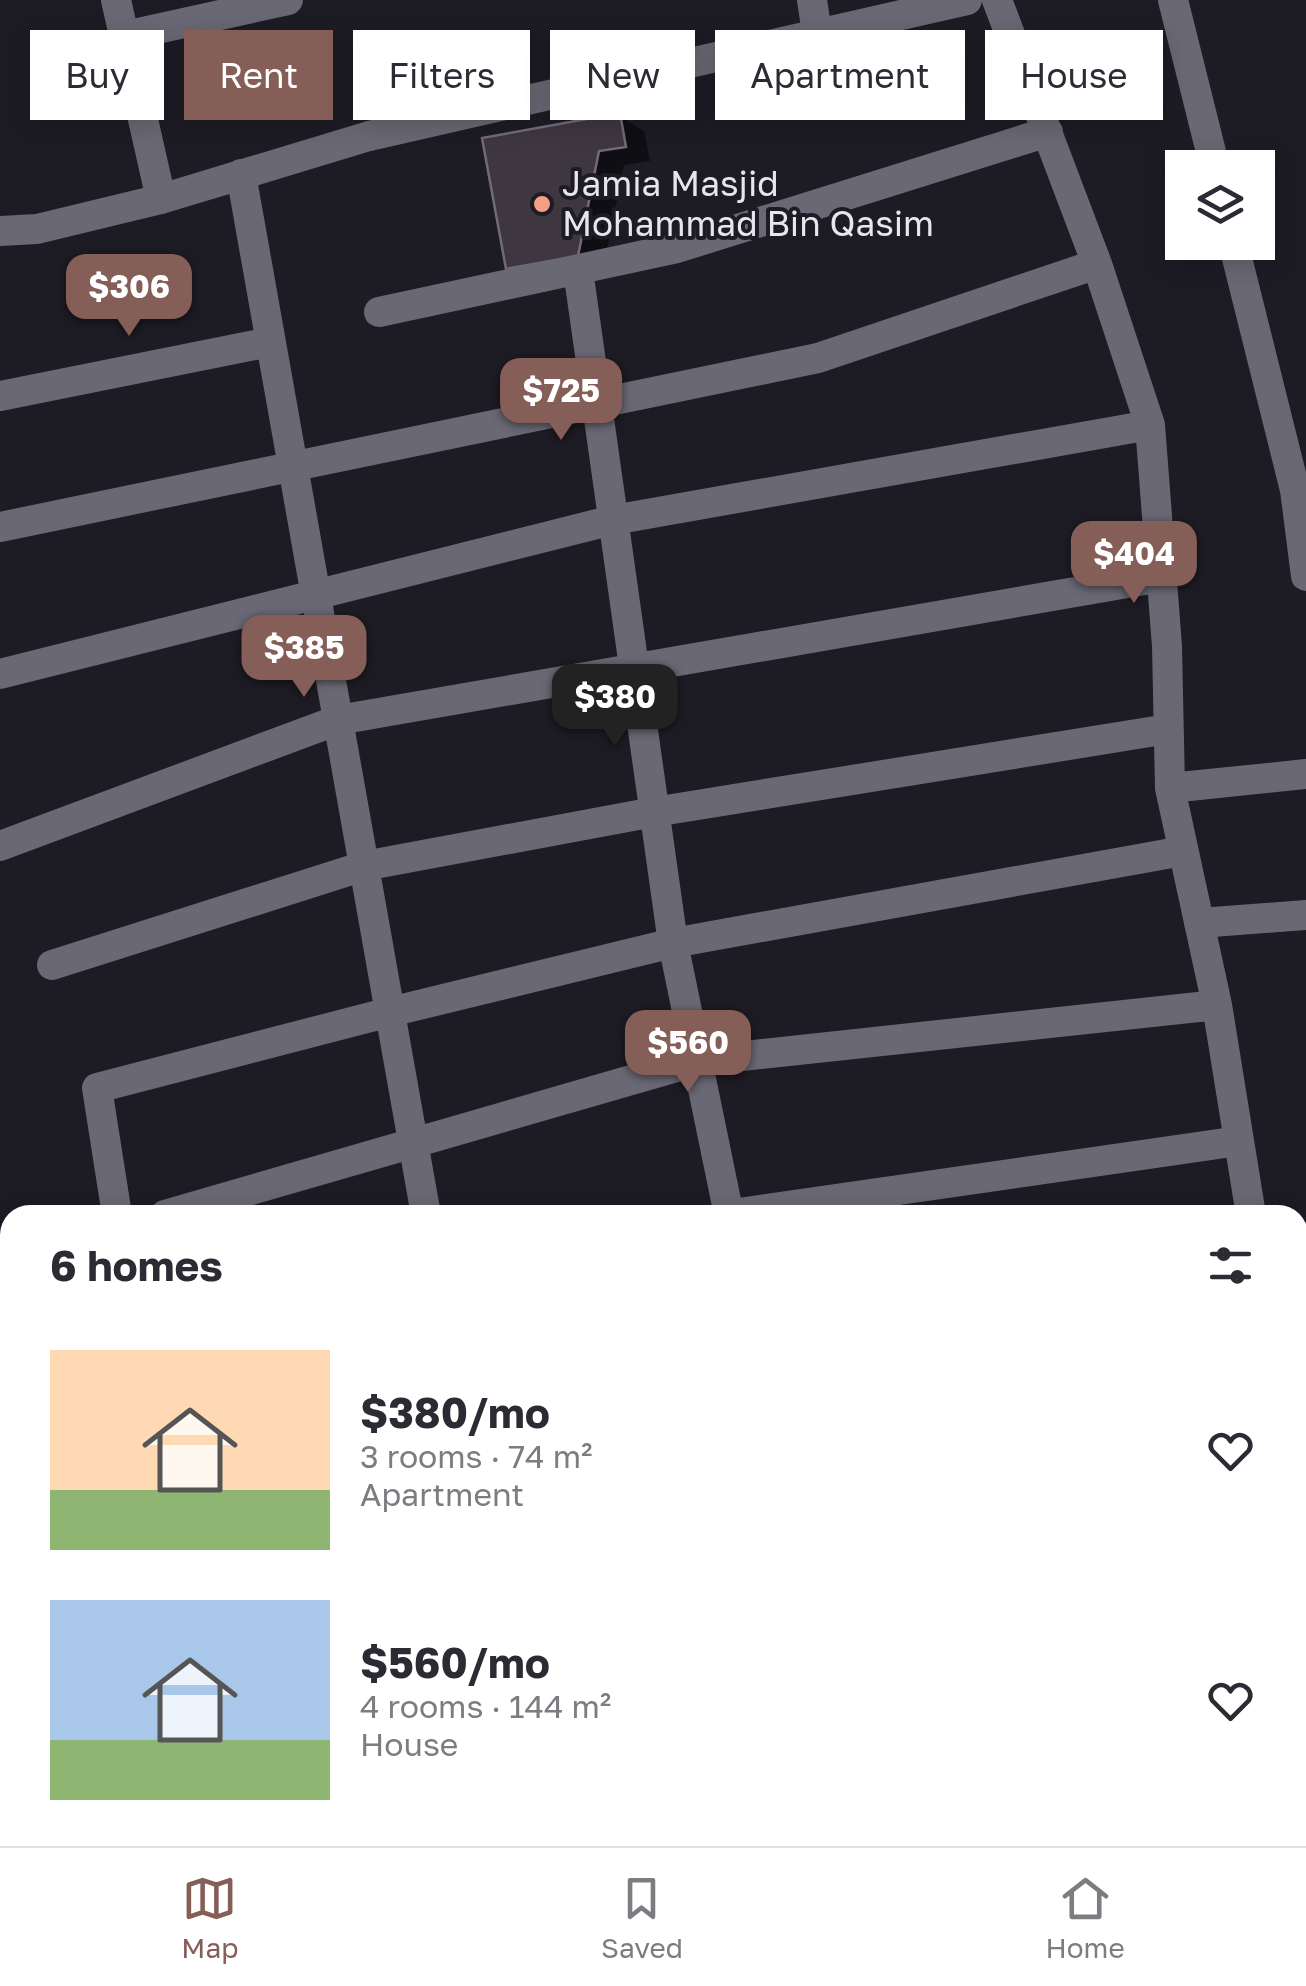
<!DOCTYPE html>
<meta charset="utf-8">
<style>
body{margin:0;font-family:"Golos Text",sans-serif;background:#f7f7f7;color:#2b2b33;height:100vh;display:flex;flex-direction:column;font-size:38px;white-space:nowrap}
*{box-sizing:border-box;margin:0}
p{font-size:32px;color:#7c7c81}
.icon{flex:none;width:55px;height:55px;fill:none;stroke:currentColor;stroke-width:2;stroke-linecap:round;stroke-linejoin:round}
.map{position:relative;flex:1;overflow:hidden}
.side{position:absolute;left:0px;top:1205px;width:1308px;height:642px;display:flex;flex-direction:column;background:#fff;border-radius:30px 30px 0 0;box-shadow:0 5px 25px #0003}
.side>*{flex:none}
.hud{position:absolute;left:30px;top:30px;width:1248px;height:90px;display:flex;gap:20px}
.tools{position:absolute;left:1165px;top:150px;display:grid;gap:20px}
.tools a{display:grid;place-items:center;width:110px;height:110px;border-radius:0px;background:#fff;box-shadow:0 5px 25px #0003;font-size:50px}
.price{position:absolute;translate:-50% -85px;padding:0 22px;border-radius:20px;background:#855f57;color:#fff;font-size:32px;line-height:65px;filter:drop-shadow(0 2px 5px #0008)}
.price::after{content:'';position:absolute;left:50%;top:60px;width:30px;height:22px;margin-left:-15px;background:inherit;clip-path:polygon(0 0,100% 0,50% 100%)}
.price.selected{background:#222;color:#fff}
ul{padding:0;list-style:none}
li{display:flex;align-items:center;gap:30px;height:250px;padding:0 50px}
li span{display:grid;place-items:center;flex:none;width:280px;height:200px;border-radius:0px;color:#555}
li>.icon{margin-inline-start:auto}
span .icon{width:120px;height:120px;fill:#fffc;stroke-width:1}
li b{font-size:42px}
h2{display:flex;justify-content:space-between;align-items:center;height:120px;padding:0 50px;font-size:42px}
.chip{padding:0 35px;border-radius:0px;background:#fff;box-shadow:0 5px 25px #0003;font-size:35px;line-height:90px}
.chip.selected{background:#855f57;color:#fff}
.menu{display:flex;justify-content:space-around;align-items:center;height:140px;border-top:2px solid #e1e1e2;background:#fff;font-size:28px;color:#7c7c81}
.menu a{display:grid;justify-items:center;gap:5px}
.menu .selected{color:#855f57}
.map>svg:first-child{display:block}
.shadow{fill:#0007}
.building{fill:#3e3741;stroke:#726b75;stroke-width:2.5}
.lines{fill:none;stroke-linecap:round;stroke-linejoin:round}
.minor{stroke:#6a6874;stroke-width:30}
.poi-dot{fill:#f39f83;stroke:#1d1b24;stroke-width:4}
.labels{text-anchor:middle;stroke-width:8;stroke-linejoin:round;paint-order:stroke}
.poi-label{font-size:35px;fill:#e7e6ed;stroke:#1d1b24;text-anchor:start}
</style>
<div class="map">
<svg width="1306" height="1846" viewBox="0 0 1306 1846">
<rect width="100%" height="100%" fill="#1d1b24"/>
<path class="shadow" d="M 619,116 L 644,131 L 650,161 L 624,165 L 603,269 L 534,282 L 509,267 Z"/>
<path class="building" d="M 620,113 L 626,147 L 599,151 L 578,256 L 506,269 L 482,138 Z"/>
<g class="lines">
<path class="minor" d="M 116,0 L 161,199
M 812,0 L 817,33
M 997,0 L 1097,264 L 1150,425 L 1167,646 L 1170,788 L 1217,1005 L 1251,1215
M 1173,0 L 1215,168
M 125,36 L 288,0
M 241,174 L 426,1215
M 0,231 L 37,229 L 161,199 L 369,136 L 967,0
M 1233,242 L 1295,490 L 1306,576
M 578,270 L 673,943 L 729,1215
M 379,312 L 677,248 L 1048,132
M 0,396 L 270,342
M 0,527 L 818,358 L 1097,264
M 0,674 L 613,520 L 1150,425
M 1170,788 L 1306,774
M 0,846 L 338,720 L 1162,577
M 1199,923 L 1306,915
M 52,965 L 364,866 L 654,812 L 1168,729
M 117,1215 L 97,1088 L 390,1012 L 673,943 L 1183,851
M 165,1215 L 697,1061 L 1217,1005
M 725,1215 L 1239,1141
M 1298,1238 L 1306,1237
M 0,1252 L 10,1250
M 1298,1497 L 1306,1547
M 1298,1691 L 1306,1690
M 535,1838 L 536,1846
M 223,1846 L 282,1838
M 1283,1846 L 1306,1842"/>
</g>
<circle class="poi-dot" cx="542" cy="204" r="10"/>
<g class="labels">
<g class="poi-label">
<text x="562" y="196">Jamia Masjid<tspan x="562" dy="40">Mohammad Bin Qasim</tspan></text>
</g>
</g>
</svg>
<div class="tools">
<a><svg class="icon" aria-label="layers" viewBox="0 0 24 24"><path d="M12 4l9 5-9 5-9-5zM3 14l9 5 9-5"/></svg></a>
</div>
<b class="price" style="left:129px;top:339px">$306</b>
<b class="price" style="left:561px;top:443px">$725</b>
<b class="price" style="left:1134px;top:606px">$404</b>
<b class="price" style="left:304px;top:700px">$385</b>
<b class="price selected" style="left:615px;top:749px">$380</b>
<b class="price" style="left:688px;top:1095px">$560</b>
<div class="hud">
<a class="chip">Buy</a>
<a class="chip selected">Rent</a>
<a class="chip">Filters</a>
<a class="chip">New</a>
<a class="chip">Apartment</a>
<a class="chip">House</a>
</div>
<section class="side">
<h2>6 homes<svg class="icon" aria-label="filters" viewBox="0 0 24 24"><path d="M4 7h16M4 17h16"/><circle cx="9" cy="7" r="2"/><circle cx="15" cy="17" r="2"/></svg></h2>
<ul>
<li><span style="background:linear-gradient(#ffd9b3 70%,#8fb573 0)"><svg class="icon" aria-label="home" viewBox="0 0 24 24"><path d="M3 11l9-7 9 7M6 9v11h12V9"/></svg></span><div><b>$380/mo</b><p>3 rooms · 74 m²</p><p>Apartment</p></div><svg class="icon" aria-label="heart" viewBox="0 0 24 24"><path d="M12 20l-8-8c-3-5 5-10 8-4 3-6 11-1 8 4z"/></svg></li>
<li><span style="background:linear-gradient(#a9c7e8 70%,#8fb573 0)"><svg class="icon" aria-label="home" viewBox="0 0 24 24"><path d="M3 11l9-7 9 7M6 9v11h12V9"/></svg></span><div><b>$560/mo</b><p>4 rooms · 144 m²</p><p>House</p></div><svg class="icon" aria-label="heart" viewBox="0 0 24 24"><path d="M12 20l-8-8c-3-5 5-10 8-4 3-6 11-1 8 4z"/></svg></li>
</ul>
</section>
</div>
<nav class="menu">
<a class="selected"><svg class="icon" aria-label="map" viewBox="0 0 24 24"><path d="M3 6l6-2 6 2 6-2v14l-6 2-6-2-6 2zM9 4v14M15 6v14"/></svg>Map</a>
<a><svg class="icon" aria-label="saved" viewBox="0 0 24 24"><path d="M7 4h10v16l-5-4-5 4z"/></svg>Saved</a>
<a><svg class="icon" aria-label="home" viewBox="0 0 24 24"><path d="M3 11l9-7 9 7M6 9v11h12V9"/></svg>Home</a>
</nav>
